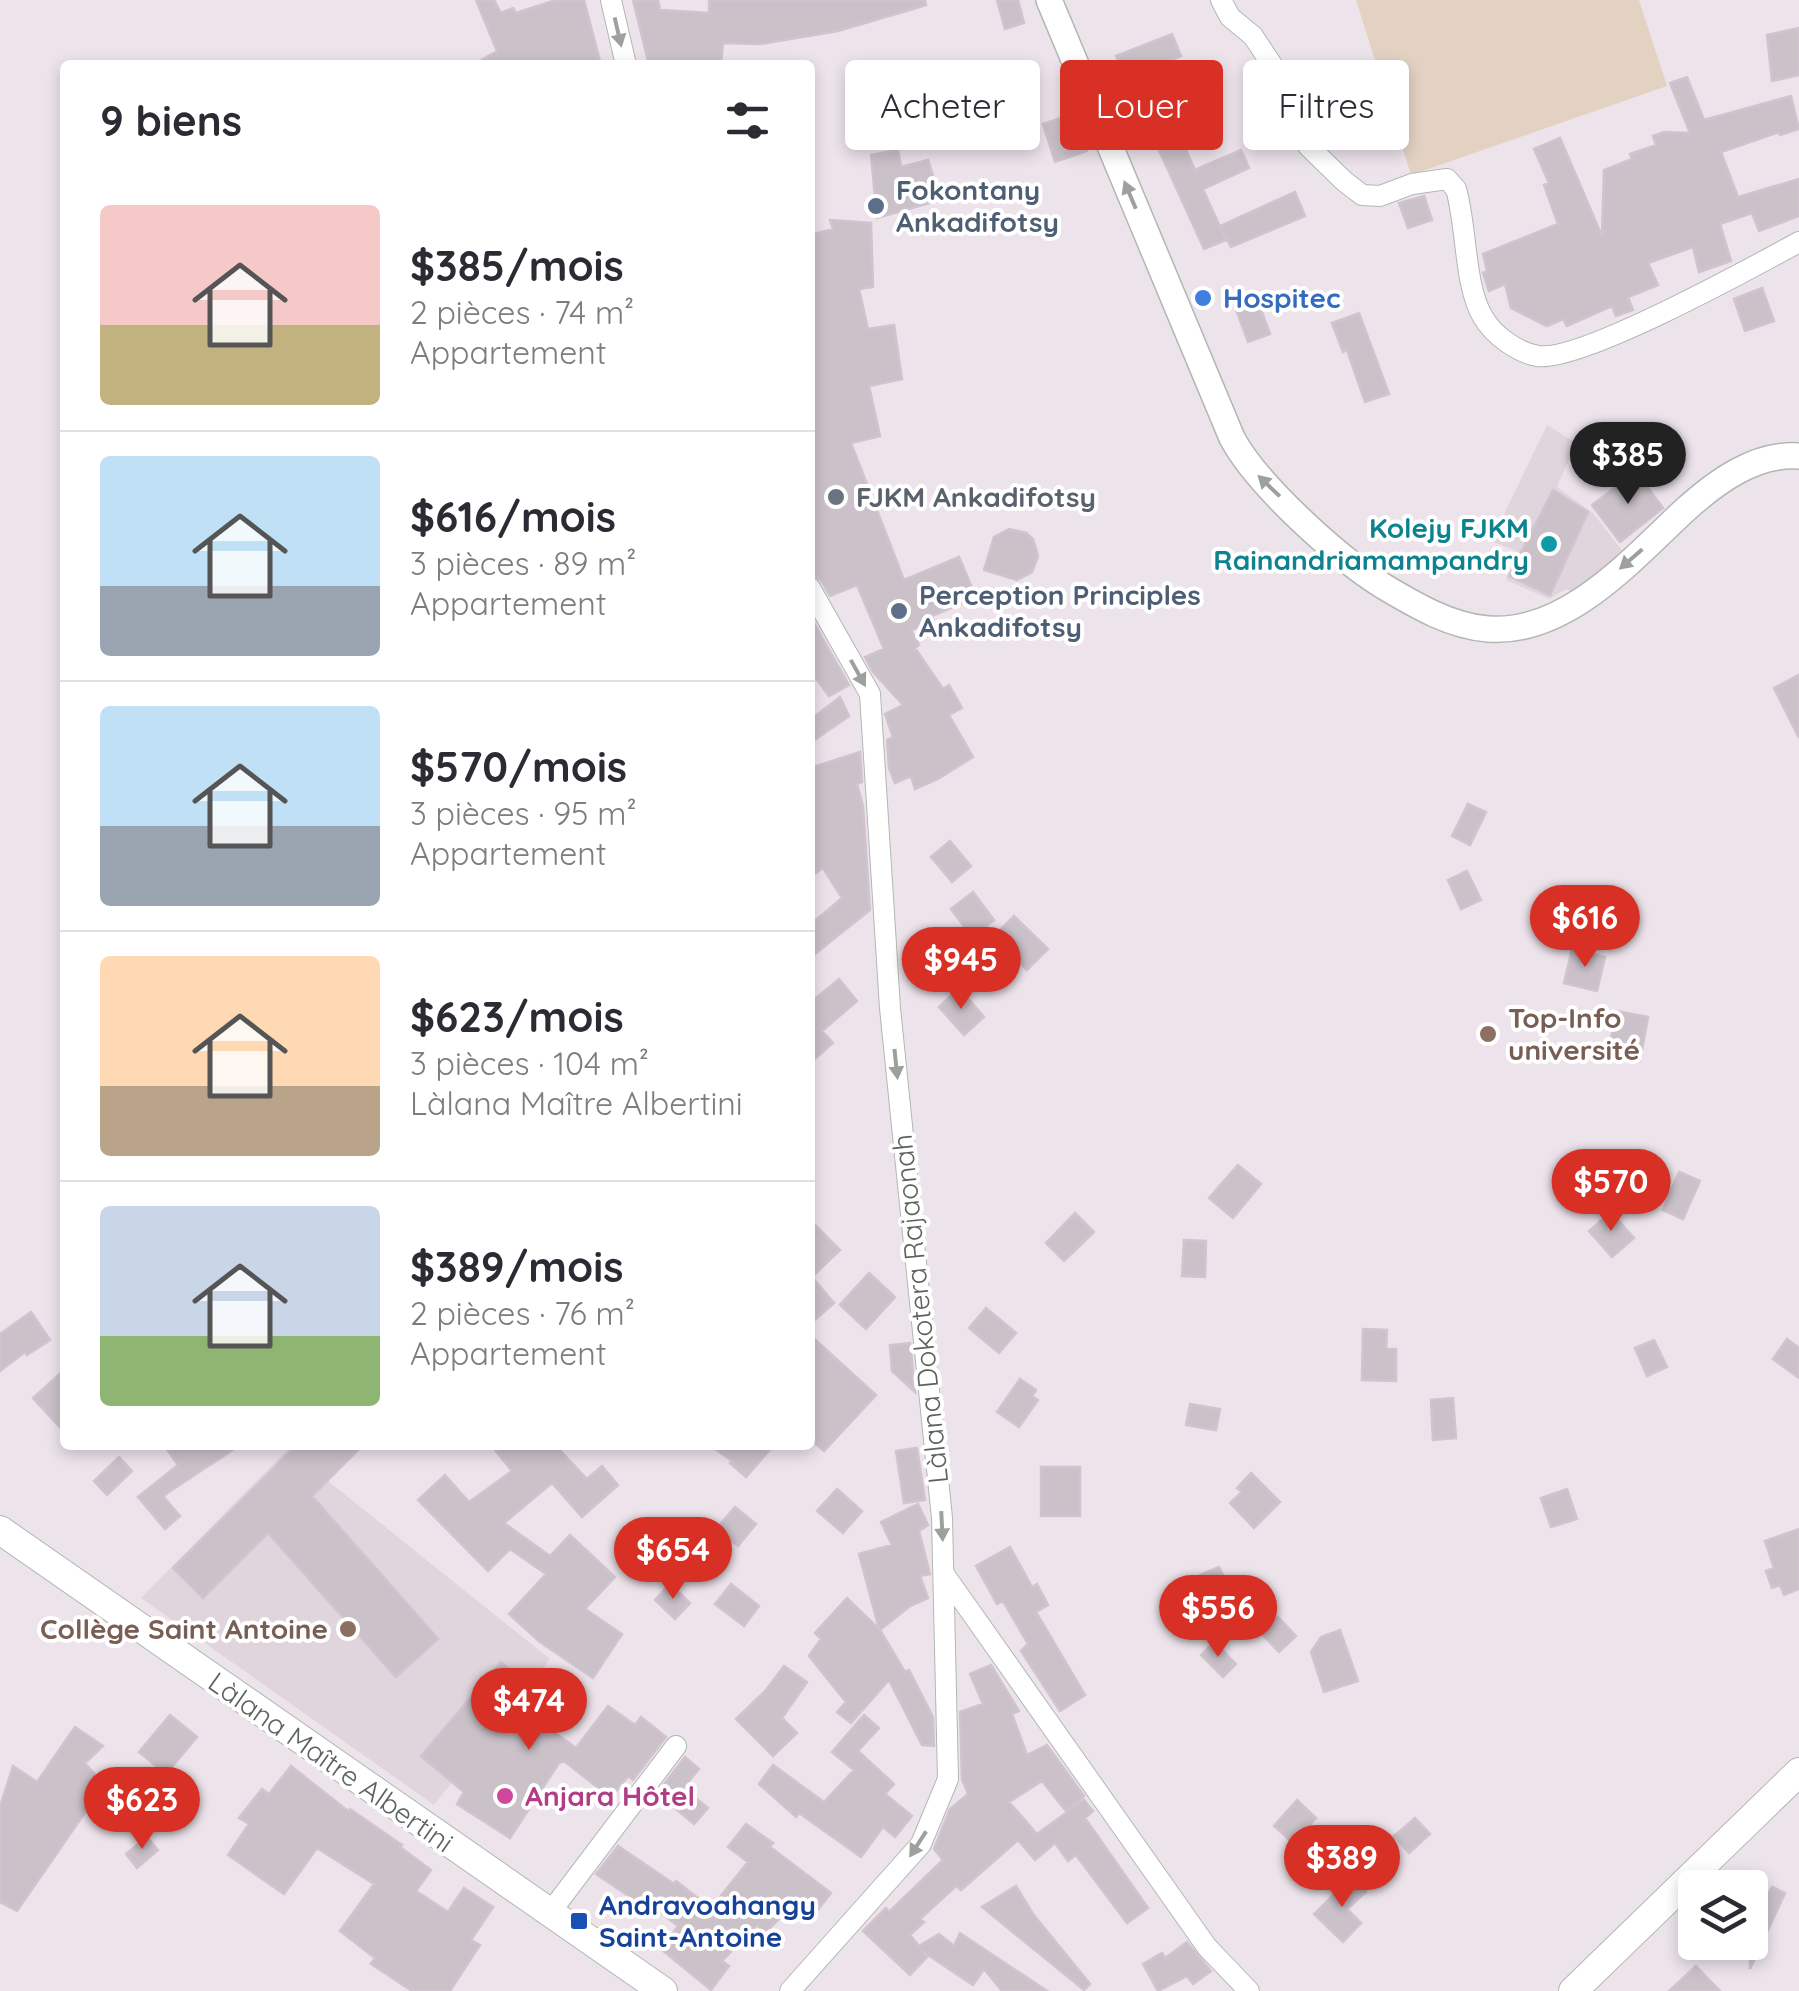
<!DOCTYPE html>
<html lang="fr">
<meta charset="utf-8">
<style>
body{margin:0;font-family:Quicksand,sans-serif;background:#f2f2f3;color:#2b2b33;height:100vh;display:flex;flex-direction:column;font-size:38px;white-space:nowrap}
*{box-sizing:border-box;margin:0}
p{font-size:32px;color:#7c7c81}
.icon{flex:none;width:55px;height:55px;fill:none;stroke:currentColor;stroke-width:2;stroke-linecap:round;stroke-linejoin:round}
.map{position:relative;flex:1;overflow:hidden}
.side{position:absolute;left:60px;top:60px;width:755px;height:1390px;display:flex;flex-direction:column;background:#fff;border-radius:10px;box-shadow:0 5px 15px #0003}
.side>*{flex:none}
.guide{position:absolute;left:845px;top:60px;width:802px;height:90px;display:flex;gap:20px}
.fabs{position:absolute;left:1678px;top:1870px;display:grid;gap:20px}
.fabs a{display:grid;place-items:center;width:90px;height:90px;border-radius:10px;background:#fff;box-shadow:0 5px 15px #0003;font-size:50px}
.price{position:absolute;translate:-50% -85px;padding:0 22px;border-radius:35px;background:#d93025;color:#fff;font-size:32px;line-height:65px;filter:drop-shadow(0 2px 5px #0008)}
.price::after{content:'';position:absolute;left:50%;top:60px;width:30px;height:22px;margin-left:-15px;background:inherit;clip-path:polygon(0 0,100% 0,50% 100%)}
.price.active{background:#222;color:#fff}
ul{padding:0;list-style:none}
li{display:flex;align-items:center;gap:30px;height:250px;padding:0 40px}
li+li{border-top:2px solid #e1e1e2}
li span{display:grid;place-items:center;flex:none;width:280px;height:200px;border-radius:10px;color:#555}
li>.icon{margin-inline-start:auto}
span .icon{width:120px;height:120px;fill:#fffc;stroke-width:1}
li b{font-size:42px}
h2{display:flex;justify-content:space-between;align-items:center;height:120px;padding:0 40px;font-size:42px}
.tag{padding:0 35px;border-radius:10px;background:#fff;box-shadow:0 5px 15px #0003;font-size:35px;line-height:90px}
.tag.active{background:#d93025;color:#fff}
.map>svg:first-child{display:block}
.education{fill:#e0d5dd}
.green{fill:#e3d2c2}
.building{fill:#cbc2c9;stroke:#d1c3cf;stroke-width:2.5}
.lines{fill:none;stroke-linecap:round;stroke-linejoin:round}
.minor-casing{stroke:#b1b8b2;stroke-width:22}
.tertiary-casing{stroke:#b1b8b2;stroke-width:28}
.secondary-casing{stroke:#b0b8b1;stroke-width:30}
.minor{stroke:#fff;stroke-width:20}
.tertiary{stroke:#fff;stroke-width:25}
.secondary{stroke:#fff;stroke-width:28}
.oneway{fill:#9da19d}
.service-dot{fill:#5c6f8a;stroke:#fff;stroke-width:4}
.shop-dot{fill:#3f7fe0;stroke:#fff;stroke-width:4}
.worship-dot{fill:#6b7280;stroke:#fff;stroke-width:4}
.culture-dot{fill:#0f9aa8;stroke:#fff;stroke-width:4}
.education-dot{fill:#8d6e63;stroke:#fff;stroke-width:4}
.hotel-dot{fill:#d1479c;stroke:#fff;stroke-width:4}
.transit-dot{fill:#1a4fb4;stroke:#fff;stroke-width:4}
.labels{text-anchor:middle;stroke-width:8;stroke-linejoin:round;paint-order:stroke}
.service-label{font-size:28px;font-weight:bold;fill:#4e5e75;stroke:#fff;text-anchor:start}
.shop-label{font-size:28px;font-weight:bold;fill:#366cbe;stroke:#fff;text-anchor:start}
.worship-label{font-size:28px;font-weight:bold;fill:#5b616d;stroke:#fff;text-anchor:start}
.culture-label{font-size:28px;font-weight:bold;fill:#0d838f;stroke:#fff;text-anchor:end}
.education-label{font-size:28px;font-weight:bold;fill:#785e54;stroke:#fff;text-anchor:start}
.street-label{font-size:28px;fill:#5c635c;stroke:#fff}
.hotel-label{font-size:28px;font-weight:bold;fill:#b23c85;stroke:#fff;text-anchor:start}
.transit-label{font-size:28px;font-weight:bold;fill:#164399;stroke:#fff;text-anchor:start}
</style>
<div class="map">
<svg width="1799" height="1991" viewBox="0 0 1799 1991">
<rect width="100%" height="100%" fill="#ede4eb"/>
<path class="education" d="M 1547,425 L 1576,443 L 1557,487 L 1593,513 L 1631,562 L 1581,595 L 1566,589 L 1549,599 L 1506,580 L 1517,551 L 1491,541 Z
M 288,1449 L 550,1659 L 434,1805 L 141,1598 Z"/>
<path class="green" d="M 1356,0 L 1639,0 L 1667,86 L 1411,175 Z"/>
<path class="building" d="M 476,0 L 494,0 L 501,13 L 513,8 L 516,13 L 556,0 L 584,0 L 601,65 L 473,65 L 497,51 Z
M 633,0 L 658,0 L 660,10 L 709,13 L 709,0 L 925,0 L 926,5 L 838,31 L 760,44 L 723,43 L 721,65 L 649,65 Z
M 997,0 L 1018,0 L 1024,23 L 1005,29 Z
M 1799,28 L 1799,75 L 1772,81 L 1767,35 Z
M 1172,34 L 1181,56 L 1150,68 L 1195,170 L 1241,150 L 1249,168 L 1203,189 L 1226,240 L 1204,249 L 1116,56 Z
M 1687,77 L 1704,120 L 1791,96 L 1799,129 L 1780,135 L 1779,132 L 1721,152 L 1738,197 L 1799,179 L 1799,216 L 1759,231 L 1752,213 L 1720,224 L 1731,261 L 1699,272 L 1693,247 L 1648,263 L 1658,285 L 1628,297 L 1633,310 L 1616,316 L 1612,306 L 1567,326 L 1563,319 L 1547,326 L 1511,308 L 1505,284 L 1489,291 L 1483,273 L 1487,271 L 1483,254 L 1558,224 L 1544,185 L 1549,183 L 1534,149 L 1560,138 L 1602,236 L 1604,170 L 1632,159 L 1630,154 L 1656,145 L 1653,136 L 1664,132 L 1690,133 L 1670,83 Z
M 1075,113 L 1087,151 L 1055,162 L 1043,124 Z
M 898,150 L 901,167 L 928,160 L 941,200 L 877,218 L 871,155 Z
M 1295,192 L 1305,216 L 1231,247 L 1220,226 Z
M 1424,196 L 1432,220 L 1408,228 L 1399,203 Z
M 830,220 L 871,223 L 873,287 L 859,289 L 868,329 L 894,325 L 902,379 L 869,386 L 880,436 L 851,443 L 904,580 L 959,557 L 976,597 L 932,616 L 934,621 L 911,630 L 919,645 L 915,648 L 943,689 L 949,685 L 962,708 L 949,715 L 973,757 L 938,779 L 915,789 L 911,776 L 895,783 L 889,768 L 887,740 L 893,737 L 885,714 L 903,705 L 873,672 L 865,657 L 884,649 L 857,585 L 830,596 L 821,580 L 810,574 L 810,235 L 833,229 Z
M 1762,288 L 1774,321 L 1745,331 L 1734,299 Z
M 1256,296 L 1270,334 L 1248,342 L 1234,304 Z
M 1359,313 L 1389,394 L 1365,402 L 1347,350 L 1343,352 L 1332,323 Z
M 1636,472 L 1663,508 L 1620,542 L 1592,505 Z
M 1553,490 L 1588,512 L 1550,595 L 1509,576 Z
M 1009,529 L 1026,533 L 1033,539 L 1038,556 L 1032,572 L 1017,580 L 984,570 L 994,537 Z
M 810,616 L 849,685 L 829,696 L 810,670 Z
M 1799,675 L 1799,738 L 1774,688 Z
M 840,697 L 849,716 L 810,743 L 810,720 Z
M 860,752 L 862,782 L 857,784 L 863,806 L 870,910 L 810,958 L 810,925 L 842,898 L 823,868 L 810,877 L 810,768 Z
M 1468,804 L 1486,812 L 1470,845 L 1452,836 Z
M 950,841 L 971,866 L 952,882 L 931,857 Z
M 1467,871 L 1481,900 L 1461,909 L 1448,880 Z
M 973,892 L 994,920 L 972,937 L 951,909 Z
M 1014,916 L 1048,949 L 1027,970 L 993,937 Z
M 1572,949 L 1605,957 L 1597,991 L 1564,983 Z
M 839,979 L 857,1001 L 822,1031 L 833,1043 L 810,1063 L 810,1003 Z
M 959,988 L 984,1017 L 964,1035 L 939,1007 Z
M 1616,1011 L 1648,1017 L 1640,1061 L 1608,1055 Z
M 1238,1165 L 1261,1184 L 1233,1218 L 1209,1198 Z
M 1679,1172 L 1700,1181 L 1683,1219 L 1663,1210 Z
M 1611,1212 L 1634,1238 L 1612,1257 L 1589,1231 Z
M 1075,1213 L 1094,1232 L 1064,1261 L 1046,1243 Z
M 810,1220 L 840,1250 L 812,1277 L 834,1303 L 810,1324 Z
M 1184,1240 L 1206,1241 L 1205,1277 L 1182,1276 Z
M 869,1273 L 895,1297 L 866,1329 L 840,1305 Z
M 986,1308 L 1016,1333 L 999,1353 L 969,1328 Z
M 31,1312 L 50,1340 L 27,1355 L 25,1352 L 0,1371 L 0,1334 Z
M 1363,1329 L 1387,1330 L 1386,1349 L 1396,1349 L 1396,1381 L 1362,1380 Z
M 810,1335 L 876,1395 L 824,1451 L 810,1439 Z
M 1787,1339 L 1799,1348 L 1799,1378 L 1773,1359 Z
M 1654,1340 L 1667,1367 L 1647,1376 L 1635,1348 Z
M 910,1343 L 915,1392 L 892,1371 L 890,1345 Z
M 65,1369 L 65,1433 L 33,1398 Z
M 1020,1379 L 1036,1390 L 1032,1396 L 1038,1400 L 1019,1427 L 997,1412 Z
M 1453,1398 L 1456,1438 L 1433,1440 L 1431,1400 Z
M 1190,1404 L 1220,1409 L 1216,1430 L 1186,1425 Z
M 164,1445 L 240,1445 L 163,1496 L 180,1516 L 165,1529 L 138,1497 L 178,1465 Z
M 297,1445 L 363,1445 L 312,1496 L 438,1639 L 396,1677 L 268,1533 L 203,1598 L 173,1568 Z
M 491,1445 L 555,1445 L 587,1479 L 602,1466 L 618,1485 L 582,1517 L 552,1483 L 504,1523 L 550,1556 L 570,1535 L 615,1577 L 585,1609 L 622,1634 L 593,1678 L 540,1642 L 509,1614 L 546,1574 L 510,1549 L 488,1571 L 418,1500 L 445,1475 L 469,1502 L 512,1471 Z
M 710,1445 L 774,1445 L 746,1477 L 730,1463 L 732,1461 Z
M 917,1448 L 925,1500 L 904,1503 L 896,1451 Z
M 119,1457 L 132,1471 L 107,1495 L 94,1481 Z
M 1041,1467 L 1080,1467 L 1080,1516 L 1041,1516 Z
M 1251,1473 L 1280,1502 L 1254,1528 L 1230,1503 L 1242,1492 L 1237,1488 Z
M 837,1489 L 862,1511 L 843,1533 L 817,1511 Z
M 1567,1489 L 1577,1519 L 1551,1527 L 1541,1498 Z
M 918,1504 L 928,1525 L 919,1531 L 930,1574 L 920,1576 L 928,1598 L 910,1606 L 880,1630 L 905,1672 L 909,1670 L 933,1717 L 934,1746 L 922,1745 L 889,1680 L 851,1723 L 837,1712 L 846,1702 L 809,1656 L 821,1639 L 815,1633 L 847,1598 L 879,1629 L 859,1554 L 892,1545 L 881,1522 Z
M 735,1507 L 756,1524 L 738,1546 L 717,1528 Z
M 1799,1529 L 1799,1589 L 1784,1595 L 1780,1585 L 1772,1588 L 1766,1571 L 1774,1568 L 1765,1541 Z
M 1010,1547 L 1032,1587 L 1037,1584 L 1048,1605 L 1036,1612 L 1085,1695 L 1060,1711 L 1021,1651 L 1028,1644 L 1003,1601 L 997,1604 L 976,1566 Z
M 1219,1567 L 1232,1594 L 1207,1606 L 1194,1578 Z
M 670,1584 L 690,1603 L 675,1619 L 655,1600 Z
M 731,1584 L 759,1606 L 744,1626 L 715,1604 Z
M 1278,1617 L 1296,1636 L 1279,1652 L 1261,1633 Z
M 1340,1630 L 1358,1681 L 1324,1692 L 1311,1652 L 1321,1637 Z
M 1214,1642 L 1236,1664 L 1223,1677 L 1201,1655 Z
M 501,1662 L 526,1684 L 511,1701 L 576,1748 L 608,1706 L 635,1725 L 641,1717 L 666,1737 L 633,1780 L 628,1776 L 611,1798 L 564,1761 L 559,1763 L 510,1838 L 457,1804 L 464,1792 L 421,1756 Z
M 991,1665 L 1019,1711 L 1012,1714 L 1027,1755 L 1047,1745 L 1084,1796 L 1066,1811 L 1042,1781 L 1009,1802 L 1037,1834 L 1084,1800 L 1093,1811 L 1085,1818 L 1148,1908 L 1127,1923 L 1076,1855 L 1068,1861 L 1055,1843 L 1035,1860 L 1018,1840 L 961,1890 L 956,1886 L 920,1919 L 924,1922 L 910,1935 L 919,1946 L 939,1934 L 954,1946 L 960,1933 L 1047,1991 L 1002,1991 L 984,1969 L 973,1985 L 922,1951 L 927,1957 L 910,1975 L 863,1931 L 886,1908 L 889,1912 L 943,1860 L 934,1849 L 950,1809 L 968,1794 L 962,1779 L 960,1712 L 983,1704 L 970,1674 Z
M 784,1666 L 807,1682 L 782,1718 L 797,1733 L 773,1756 L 736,1719 L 766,1690 Z
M 170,1715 L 197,1737 L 166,1774 L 139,1752 Z
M 864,1715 L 879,1728 L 858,1751 L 894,1784 L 885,1794 L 912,1816 L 895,1837 L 883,1827 L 861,1857 L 799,1813 L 796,1817 L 759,1784 L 773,1765 L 824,1802 L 854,1770 L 832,1752 Z
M 75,1727 L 103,1746 L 85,1763 L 104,1785 L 17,1911 L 0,1902 L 0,1807 L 13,1766 L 37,1782 Z
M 685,1757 L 699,1769 L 683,1788 L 708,1808 L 694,1824 L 670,1804 L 667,1808 L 654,1797 Z
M 291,1766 L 348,1811 L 350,1809 L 402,1845 L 400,1847 L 431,1870 L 416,1891 L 448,1912 L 464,1888 L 493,1907 L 471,1940 L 480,1945 L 450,1991 L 412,1991 L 371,1964 L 375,1958 L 340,1931 L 374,1884 L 317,1848 L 284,1894 L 228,1855 L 249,1824 L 239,1818 L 262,1789 L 269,1794 Z
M 1297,1800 L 1316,1818 L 1293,1843 L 1274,1826 Z
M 1415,1818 L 1430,1834 L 1409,1853 L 1394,1836 Z
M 746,1824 L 773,1843 L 770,1847 L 831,1893 L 810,1920 L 792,1906 L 765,1933 L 757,1925 L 722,1961 L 729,1966 L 711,1990 L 661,1949 L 678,1926 L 639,1896 L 636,1901 L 596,1874 L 618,1846 L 674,1884 L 676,1881 L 711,1908 L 748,1862 L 728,1847 Z
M 147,1837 L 158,1850 L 137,1868 L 126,1854 Z
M 1352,1877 L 1366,1892 L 1347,1909 L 1361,1923 L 1343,1942 L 1314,1914 Z
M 1016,1886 L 1033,1914 L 1090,1984 L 1084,1990 L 982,1907 Z
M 1772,1887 L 1785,1893 L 1750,1969 L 1750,1927 Z
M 1187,1942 L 1211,1971 L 1193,1984 L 1187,1976 L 1158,1991 L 1143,1964 L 1162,1953 L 1165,1958 Z
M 1696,1966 L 1720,1991 L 1669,1991 Z"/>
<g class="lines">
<g class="minor-casing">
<path id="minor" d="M 611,0 L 626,65
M 1221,0 L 1230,17 L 1253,36 L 1284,83 L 1308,146 L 1344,181 L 1362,195 L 1380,196 L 1412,184 L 1447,179 L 1456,189 C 1467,226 1464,286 1483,317 C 1493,335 1518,353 1538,356 C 1581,362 1755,266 1799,242
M 944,1574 L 1207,1947 L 1249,1991
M 549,1914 L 676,1746
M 790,1991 L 921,1844 L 948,1779 L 942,1518 L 890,1008 L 870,694 L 810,588"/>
</g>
<g class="tertiary-casing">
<path id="tertiary" d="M 1049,0 L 1232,438 C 1257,485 1337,557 1383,586 C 1415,605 1450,626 1488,629 C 1567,635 1633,558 1685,510 C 1716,482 1755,453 1799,456"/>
</g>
<g class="secondary-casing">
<path id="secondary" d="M 0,1530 L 663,1991
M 1573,1991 L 1799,1772"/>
</g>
<use href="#minor" class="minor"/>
<use href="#tertiary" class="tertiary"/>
<use href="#secondary" class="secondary"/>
</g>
<defs><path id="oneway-solid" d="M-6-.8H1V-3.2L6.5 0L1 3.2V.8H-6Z" transform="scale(2.5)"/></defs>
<g class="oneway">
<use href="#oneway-solid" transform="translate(618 32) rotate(77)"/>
<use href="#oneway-solid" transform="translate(1130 195) rotate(-113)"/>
<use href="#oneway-solid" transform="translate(1269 486) rotate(-136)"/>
<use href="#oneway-solid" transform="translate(1631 559) rotate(139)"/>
<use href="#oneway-solid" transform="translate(858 673) rotate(61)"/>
<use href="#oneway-solid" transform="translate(896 1064) rotate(84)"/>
<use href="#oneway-solid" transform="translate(942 1526) rotate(87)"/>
<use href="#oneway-solid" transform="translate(918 1844) rotate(123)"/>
</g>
<g class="service-dot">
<circle cx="876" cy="206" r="10"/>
<circle cx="899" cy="611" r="10"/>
</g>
<circle class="shop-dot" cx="1203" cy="298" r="10"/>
<circle class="worship-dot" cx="836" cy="497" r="10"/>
<circle class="culture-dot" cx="1549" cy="544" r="10"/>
<g class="education-dot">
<circle cx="1488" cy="1034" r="10"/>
<circle cx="348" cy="1629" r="10"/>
</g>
<circle class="hotel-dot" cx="505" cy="1796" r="10"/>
<rect class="transit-dot" x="569" y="1911" width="20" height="20" rx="5"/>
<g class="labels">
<g class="service-label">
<text x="896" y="200">Fokontany<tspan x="896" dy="32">Ankadifotsy</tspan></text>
<text x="919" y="605">Perception Principles<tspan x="919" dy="32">Ankadifotsy</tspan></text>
</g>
<g class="shop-label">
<text x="1223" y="308">Hospitec</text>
</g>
<g class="worship-label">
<text x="856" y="507">FJKM Ankadifotsy</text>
</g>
<g class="culture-label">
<text x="1529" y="538">Kolejy FJKM<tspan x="1529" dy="32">Rainandriamampandry</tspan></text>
</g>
<g class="education-label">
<text x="1508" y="1028">Top-Info<tspan x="1508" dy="32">université</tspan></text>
<text x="328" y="1639" text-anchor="end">Collège Saint Antoine</text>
</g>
<g class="street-label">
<text transform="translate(920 1309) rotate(-96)" y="10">Làlana Dokotera Rajaonah</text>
<text transform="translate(331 1762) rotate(35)" y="10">Làlana Maître Albertini</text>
</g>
<g class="hotel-label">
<text x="525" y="1806">Anjara Hôtel</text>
</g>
<g class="transit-label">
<text x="599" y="1915">Andravoahangy<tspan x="599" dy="32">Saint-Antoine</tspan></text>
</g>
</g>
</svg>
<div class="fabs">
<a><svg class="icon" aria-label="layers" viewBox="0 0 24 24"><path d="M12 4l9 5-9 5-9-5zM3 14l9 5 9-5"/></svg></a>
</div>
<b class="price active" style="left:1628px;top:507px">$385</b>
<b class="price" style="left:1585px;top:970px">$616</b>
<b class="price" style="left:961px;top:1012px">$945</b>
<b class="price" style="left:1611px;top:1234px">$570</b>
<b class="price" style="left:673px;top:1602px">$654</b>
<b class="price" style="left:1218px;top:1660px">$556</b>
<b class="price" style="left:529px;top:1753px">$474</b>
<b class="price" style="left:142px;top:1852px">$623</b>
<b class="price" style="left:1342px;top:1910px">$389</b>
<div class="guide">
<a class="tag">Acheter</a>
<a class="tag active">Louer</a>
<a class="tag">Filtres</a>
</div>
<section class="side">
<h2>9 biens<svg class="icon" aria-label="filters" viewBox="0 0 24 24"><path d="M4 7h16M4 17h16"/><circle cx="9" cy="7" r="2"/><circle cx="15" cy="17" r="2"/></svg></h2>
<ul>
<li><span style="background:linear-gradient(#f6c9c9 60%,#c2b280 0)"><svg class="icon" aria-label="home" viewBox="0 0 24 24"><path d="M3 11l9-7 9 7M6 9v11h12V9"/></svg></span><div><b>$385/mois</b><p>2 pièces · 74 m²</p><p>Appartement</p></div></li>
<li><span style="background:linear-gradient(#bfe0f5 65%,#9aa5b1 0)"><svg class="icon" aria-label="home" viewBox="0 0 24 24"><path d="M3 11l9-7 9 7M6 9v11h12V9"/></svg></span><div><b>$616/mois</b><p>3 pièces · 89 m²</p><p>Appartement</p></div></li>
<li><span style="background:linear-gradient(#bfe0f5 60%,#9aa5b1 0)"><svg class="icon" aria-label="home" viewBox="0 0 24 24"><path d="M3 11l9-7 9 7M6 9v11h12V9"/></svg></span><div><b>$570/mois</b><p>3 pièces · 95 m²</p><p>Appartement</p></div></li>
<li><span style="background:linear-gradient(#ffd9b3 65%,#b9a48a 0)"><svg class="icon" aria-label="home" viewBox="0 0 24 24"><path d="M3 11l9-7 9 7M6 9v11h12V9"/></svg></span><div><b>$623/mois</b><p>3 pièces · 104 m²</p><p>Làlana Maître Albertini</p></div></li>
<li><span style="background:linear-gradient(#c9d6e8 65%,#8fb573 0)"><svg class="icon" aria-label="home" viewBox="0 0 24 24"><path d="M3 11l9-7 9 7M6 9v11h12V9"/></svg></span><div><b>$389/mois</b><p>2 pièces · 76 m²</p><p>Appartement</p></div></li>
</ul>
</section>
</div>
